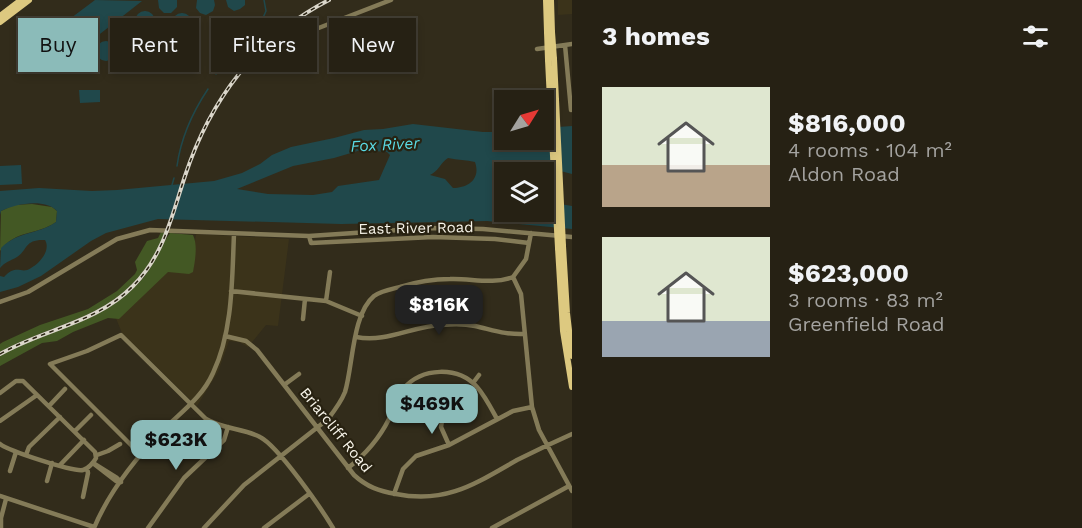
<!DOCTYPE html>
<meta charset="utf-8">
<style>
body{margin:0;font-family:"Work Sans",sans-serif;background:#322e22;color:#f1f3f6;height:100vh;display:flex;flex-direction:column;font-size:22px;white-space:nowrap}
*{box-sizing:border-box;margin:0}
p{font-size:20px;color:#a4a3a0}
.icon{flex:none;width:33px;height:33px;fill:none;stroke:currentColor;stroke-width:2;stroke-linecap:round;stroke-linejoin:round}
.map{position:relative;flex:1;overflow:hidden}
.side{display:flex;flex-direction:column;background:#262114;width:510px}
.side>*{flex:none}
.hud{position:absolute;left:18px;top:18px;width:464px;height:54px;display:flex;gap:12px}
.needle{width:39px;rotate:53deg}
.tools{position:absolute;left:494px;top:90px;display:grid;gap:12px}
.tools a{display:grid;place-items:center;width:60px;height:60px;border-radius:0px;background:#262114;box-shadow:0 3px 9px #0003,0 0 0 2px #423e34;font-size:30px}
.price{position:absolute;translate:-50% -51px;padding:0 14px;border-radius:12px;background:#8bbbb9;color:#111;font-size:20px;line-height:39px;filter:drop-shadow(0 2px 3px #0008)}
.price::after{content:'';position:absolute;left:50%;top:36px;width:18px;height:14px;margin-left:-9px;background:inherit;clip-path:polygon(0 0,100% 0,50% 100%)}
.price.selected{background:#222;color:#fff}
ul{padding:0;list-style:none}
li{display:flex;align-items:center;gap:18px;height:150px;padding:0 30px}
li span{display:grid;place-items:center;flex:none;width:168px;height:120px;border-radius:0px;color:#555}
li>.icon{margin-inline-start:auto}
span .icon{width:72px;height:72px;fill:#fffc;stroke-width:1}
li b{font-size:26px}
h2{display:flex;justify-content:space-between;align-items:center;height:72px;padding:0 30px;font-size:26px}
.pill{padding:0 21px;border-radius:0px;background:#262114;box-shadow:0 3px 9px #0003,0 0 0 2px #423e34;font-size:21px;line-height:54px}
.pill.selected{background:#8bbbb9;color:#111}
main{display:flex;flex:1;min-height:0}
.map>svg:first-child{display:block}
.built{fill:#3b331a}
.green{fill:#435824}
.water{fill:#20484b;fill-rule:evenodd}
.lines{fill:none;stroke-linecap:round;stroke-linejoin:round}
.stream{stroke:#20484b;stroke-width:1.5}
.minor{stroke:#847b58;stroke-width:4.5}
.major{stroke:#ddc980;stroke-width:6}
.rail-casing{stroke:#dad6ca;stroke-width:4}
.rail{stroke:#282211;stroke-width:1.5;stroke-dasharray:4.5;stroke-linecap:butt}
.major-bridge{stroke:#ddc980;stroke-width:6}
.labels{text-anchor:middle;stroke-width:4.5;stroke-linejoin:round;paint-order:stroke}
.street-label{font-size:15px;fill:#f8f5ea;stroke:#282211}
.water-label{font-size:16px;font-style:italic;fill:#5adce6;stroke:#282211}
</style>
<main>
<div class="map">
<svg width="572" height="528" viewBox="0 0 572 528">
<rect width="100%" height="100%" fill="#322c1b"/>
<path class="built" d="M 558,0 L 572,0 L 572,14 L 558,15 Z
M 196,234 L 289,239 L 278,326 L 266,325 L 248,347 L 239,342 L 229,341 L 218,372 L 197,406 L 122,333 L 115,316 L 168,268 L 191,271 Z"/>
<path class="green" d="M 32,204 L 52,207 L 57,211 L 56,222 C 36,236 16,229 0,251 L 1,211 L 14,205 Z
M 161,232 L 165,233 C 128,319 72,314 0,352 L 0,344 L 3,342 L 40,325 L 88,309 L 117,291 L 135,274 L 137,270 L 135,262 L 147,241 L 158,238 Z
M 170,233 L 193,235 C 198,245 195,261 193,272 L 189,274 L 168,272 L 119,319 L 108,318 L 73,332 L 57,341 L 42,343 L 0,366 L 0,356 L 11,349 C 58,328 109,319 144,277 C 155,263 160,247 170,233 Z"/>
<path class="water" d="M 95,0 L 142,1 L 82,48 L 63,24 Z
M 158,0 L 177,0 L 177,7 L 171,13 L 164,13 L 159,8 Z
M 197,0 L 214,0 L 215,5 L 213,11 L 206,15 L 200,13 L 196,8 Z
M 226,0 L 245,0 L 245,5 L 240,9 L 234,11 L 228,7 Z
M135 21a10 10 0 1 1 20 0a10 10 0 1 1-20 0Z
M172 23a10 10 0 1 1 20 0a10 10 0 1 1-20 0Z
M116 36a10 10 0 1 1 20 0a10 10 0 1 1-20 0Z
M150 40a10 10 0 1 1 20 0a10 10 0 1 1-20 0Z
M96 51a10 10 0 1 1 20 0a10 10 0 1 1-20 0Z
M164 58a10 10 0 1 1 20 0a10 10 0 1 1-20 0Z
M 79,90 L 100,90 L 100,102 L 80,103 Z
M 413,124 L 483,132 L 504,132 L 504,140 L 543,140 L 543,128 L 572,126 L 572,174 L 545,167 L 537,172 L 504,172 L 504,212 L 543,212 L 543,201 L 572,206 L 572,229 L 487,221 L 341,224 L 158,219 L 106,233 L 91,241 L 41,276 L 18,287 L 0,292 L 0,276 L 4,277 C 17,263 21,275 31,268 C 40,263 51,250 45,240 C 24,239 28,250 17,257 C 10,261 5,262 0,268 L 1,248 C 18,231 37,235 56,222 L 57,211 C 44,198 16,204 1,211 L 0,215 L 0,191 L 39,188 L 92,191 L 117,190 L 214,181 L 242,173 L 260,164 L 272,155 L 291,147 L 334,138 L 364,130 L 383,129 ZM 361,150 L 387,152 L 390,155 L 379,180 L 338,186 L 332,192 L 313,195 L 268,194 L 237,189 L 293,166 L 334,158 ZM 448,158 C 458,160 466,160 475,162 C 481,179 468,188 453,188 L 445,179 L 430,175 C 439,171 440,163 448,158 Z
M 21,165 L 22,184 L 0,185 L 0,166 Z"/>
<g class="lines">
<path class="stream" d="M 216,74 L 262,20 L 266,11 L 264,0
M 177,166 C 181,137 192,113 208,89
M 172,185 L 174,178"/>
<path class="minor" d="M 316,29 L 391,0
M 565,45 L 571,110
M 537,49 L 572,44
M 309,236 L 311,243 L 433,237 L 495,239 L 529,243
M 513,277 L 521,294 L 532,407 L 539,430 L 572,491
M 231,291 L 326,301 L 362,316
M 326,301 L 330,272
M 0,302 L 28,292 L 117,239 L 150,230 L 309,236 L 429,228 L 483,229 L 572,237
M 303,319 L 305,299
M 225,336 L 246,341 L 257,350 L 354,475 C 367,487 379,491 396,494 C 446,504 475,484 517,460 C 535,451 554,442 572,434
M 356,337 C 387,343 412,326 442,325 C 453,324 465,324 475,326 C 493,330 506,335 525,334
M 473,383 L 479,375
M 284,385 L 299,374
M 0,393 L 16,381 L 23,381 L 95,452 L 96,458 C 94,462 88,469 83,470 C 73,472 9,451 0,444
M 49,406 L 65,389
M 0,421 L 37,395
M 442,421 L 441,427 L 449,445
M 75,431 L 91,415
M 140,454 L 50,364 L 87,351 L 121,335 L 206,419 C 222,429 243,428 260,437 C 278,446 321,508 333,528
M 26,455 L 29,447 L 60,417
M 97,455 L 108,451 L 120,444
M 93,463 L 117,478 L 121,482
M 94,464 L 116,481 L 121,482
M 60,465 L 84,440
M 348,468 C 366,454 379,439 389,419 C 394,409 397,398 403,389 C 422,367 458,366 477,387 C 485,396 491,408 497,419
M 10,471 L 16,452
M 47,481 L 52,463
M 394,494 L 403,469 L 416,456 L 449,445 L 513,411 L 532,407
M 0,496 L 94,527
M 83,497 L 88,473 L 87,468
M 1,528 L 1,518 L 6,499
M 94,528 C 109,492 135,459 162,431 C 180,413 202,398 213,373 C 233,331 232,279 234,234
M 148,528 L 184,478 L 224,440 L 228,427
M 204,528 L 244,485 L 328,419 C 335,410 341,402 345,392 C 353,366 352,314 374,296 C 381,291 392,289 400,287 C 416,282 433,279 450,279 C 471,278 492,285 513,277 L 526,259 L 531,233
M 264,528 L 309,494
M 492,528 L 569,486"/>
<path class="major" d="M 546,0 L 547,32
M 551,0 L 552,32
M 0,16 L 21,0
M 0,22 L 29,0
M 554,59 L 556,100
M 548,60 L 550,100
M 563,246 L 567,313 L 572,356
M 558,248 L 563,331 L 572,387"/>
<g class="rail-casing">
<path id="rail" d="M 0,354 C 44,329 97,323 133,286 C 164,255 172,215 185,176 C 210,100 257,37 329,0"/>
</g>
<use href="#rail" class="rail"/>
<path class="major-bridge" d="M 547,32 L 548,60
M 552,32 L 554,59
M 550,100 L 558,248
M 556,100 L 563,246"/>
</g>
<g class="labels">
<g class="street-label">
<text transform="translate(416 228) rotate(-1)" y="5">East River Road</text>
<text transform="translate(336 430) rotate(51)" y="5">Briarcliff Road</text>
</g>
<g class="water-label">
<text transform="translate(385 144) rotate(-3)" y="6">Fox River</text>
</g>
</g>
</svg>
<div class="tools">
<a><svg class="needle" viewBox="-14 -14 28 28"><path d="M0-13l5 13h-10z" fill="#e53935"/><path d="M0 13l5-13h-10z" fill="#a4a3a0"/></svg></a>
<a><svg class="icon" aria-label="layers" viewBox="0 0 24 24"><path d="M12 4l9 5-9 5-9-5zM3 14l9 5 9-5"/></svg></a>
</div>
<b class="price selected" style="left:439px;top:336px">$816K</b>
<b class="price" style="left:432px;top:435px">$469K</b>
<b class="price" style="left:176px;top:471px">$623K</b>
<div class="hud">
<a class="pill selected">Buy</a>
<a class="pill">Rent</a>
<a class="pill">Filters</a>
<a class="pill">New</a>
</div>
</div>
<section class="side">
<h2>3 homes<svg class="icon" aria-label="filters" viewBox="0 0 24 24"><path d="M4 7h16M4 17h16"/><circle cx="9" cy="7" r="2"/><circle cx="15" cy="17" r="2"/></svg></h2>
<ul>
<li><span style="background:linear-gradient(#dfe7d0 65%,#b9a48a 0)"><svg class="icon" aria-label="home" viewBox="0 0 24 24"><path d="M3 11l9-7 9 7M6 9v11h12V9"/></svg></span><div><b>$816,000</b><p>4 rooms · 104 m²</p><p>Aldon Road</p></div></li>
<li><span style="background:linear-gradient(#dfe7d0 70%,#9aa5b1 0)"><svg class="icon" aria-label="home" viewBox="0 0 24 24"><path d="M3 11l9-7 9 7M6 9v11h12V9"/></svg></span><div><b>$623,000</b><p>3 rooms · 83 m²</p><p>Greenfield Road</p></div></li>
</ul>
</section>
</main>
